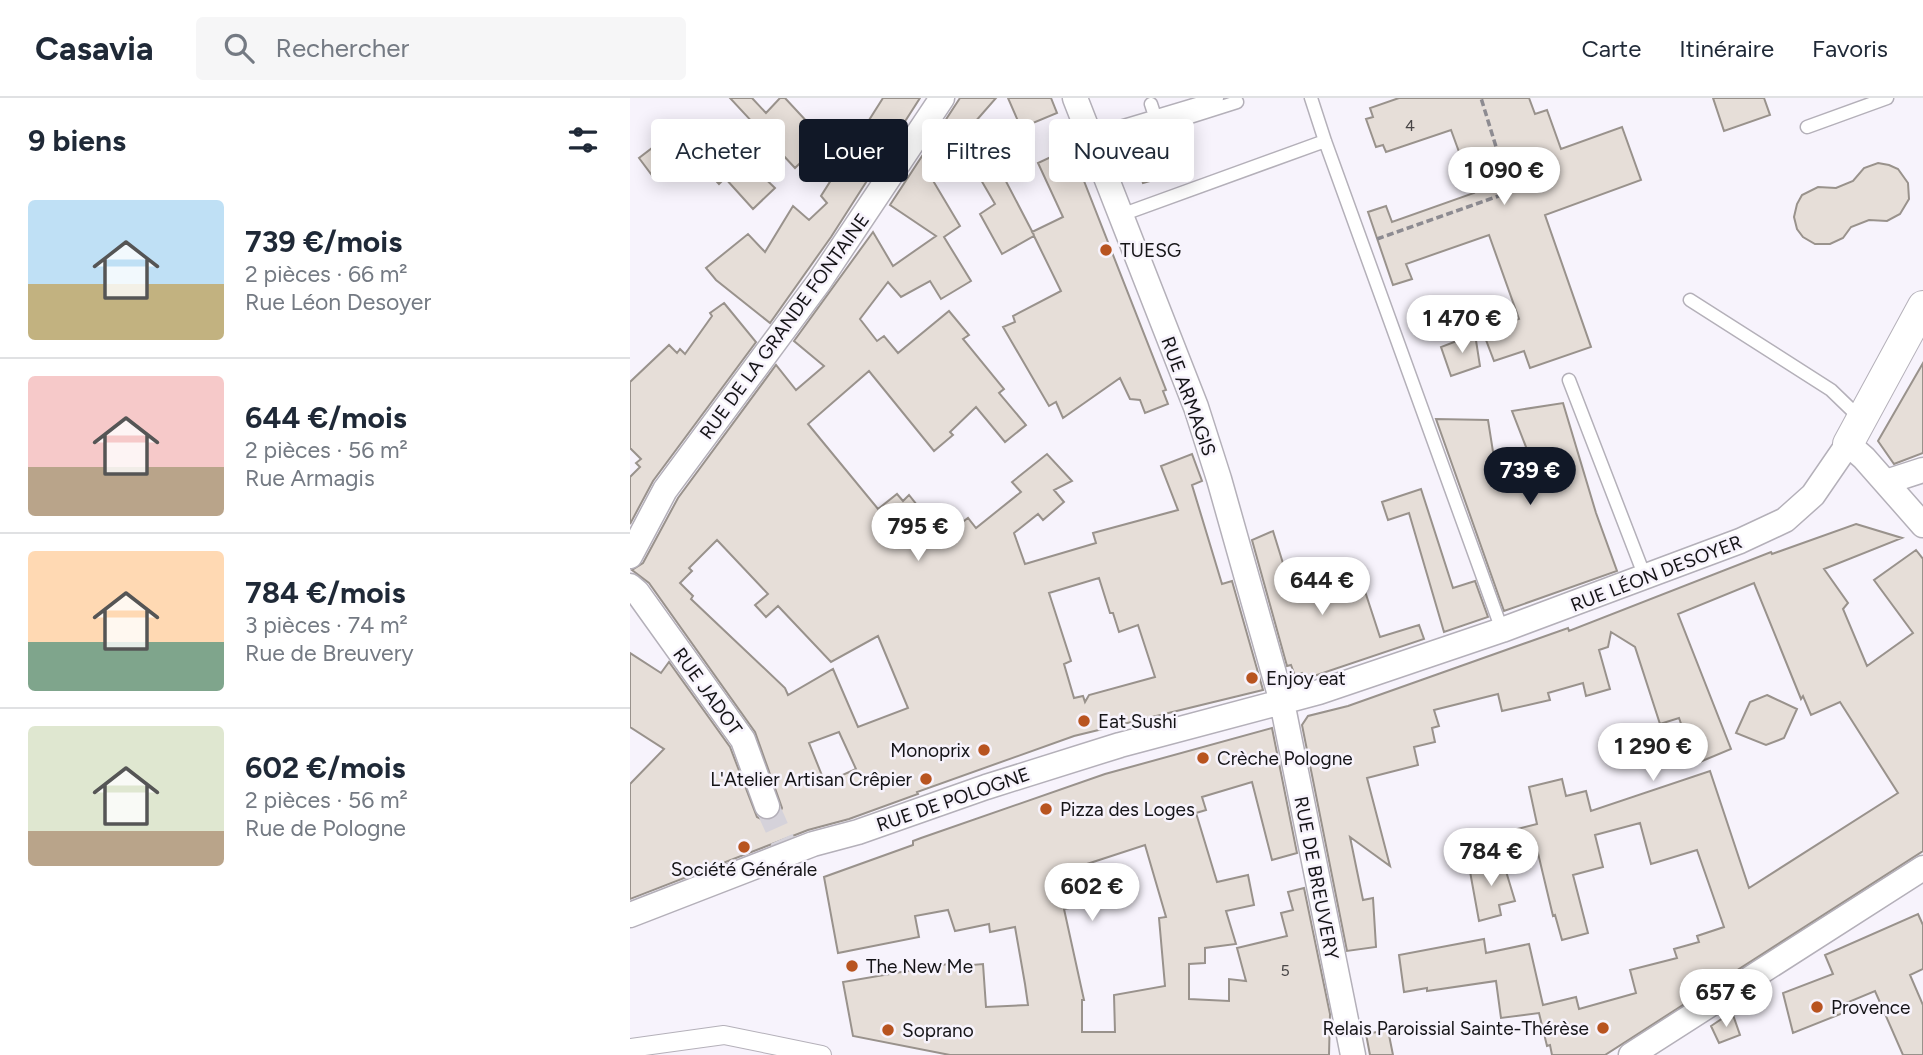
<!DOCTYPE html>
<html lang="fr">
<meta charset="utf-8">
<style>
body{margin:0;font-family:Figtree,sans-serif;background:#f6f6f7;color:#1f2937;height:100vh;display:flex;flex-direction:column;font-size:26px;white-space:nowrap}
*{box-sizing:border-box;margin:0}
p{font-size:23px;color:#747a83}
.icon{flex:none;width:38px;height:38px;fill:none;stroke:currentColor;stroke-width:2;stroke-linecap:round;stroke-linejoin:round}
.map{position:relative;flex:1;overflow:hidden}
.details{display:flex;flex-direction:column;background:#fff;width:630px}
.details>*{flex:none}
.guide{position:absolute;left:21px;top:21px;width:665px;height:63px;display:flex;gap:14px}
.price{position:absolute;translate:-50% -60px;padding:0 16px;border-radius:24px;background:#fff;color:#222;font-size:23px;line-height:46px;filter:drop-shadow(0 2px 4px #0008)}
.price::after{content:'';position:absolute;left:50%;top:42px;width:21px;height:16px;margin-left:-10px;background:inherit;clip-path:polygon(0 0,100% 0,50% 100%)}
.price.active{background:#111827;color:#fff}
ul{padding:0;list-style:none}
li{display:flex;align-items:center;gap:21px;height:175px;padding:0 28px}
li+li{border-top:2px solid #e0e1e3}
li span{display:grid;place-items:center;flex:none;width:196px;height:140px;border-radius:7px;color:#555}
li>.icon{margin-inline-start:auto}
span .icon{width:84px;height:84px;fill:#fffc;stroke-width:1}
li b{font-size:30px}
h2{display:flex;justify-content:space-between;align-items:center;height:84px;padding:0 28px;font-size:30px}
.chip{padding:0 24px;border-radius:7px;background:#fff;box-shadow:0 4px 18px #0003;font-size:24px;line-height:63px}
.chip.active{background:#111827;color:#fff}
header{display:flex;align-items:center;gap:42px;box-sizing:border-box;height:98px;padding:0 35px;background:#fff;border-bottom:2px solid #e0e1e3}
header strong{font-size:33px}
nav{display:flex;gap:38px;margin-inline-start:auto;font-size:24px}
.search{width:490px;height:63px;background:#f6f6f7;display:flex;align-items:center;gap:18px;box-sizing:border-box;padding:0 24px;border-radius:7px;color:#747a83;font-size:26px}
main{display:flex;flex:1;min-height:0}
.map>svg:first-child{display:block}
.building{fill:#e6ded8;stroke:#99928c;stroke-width:2;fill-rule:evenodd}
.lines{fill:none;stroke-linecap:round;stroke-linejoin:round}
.minor-tunnel{stroke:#d5d2da;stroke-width:24;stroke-dasharray:24 12;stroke-linecap:butt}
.service-casing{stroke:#b4b0b9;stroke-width:15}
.pedestrian-casing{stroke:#b4b0b9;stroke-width:20}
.minor-casing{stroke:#b4b0b9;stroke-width:27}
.tertiary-casing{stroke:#b4b0b9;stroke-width:32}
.path{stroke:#8d8b91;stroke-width:3.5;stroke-dasharray:7 3.5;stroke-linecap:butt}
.service{stroke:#fff;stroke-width:12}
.pedestrian{stroke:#fff;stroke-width:18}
.minor{stroke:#fff;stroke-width:24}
.tertiary{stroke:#fff;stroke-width:30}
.poi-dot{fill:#b85420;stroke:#f7f3fc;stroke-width:2.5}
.labels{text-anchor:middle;stroke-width:5;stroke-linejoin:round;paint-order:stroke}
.number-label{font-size:16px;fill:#494647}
.poi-label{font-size:19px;fill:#151417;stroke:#f7f3fc;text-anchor:start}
.street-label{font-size:19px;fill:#151417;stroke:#f7f3fc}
</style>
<header>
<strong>Casavia</strong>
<div class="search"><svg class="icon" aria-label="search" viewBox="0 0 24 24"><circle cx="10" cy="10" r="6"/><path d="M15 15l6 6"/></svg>Rechercher</div>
<nav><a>Carte</a><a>Itinéraire</a><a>Favoris</a></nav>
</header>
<main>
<section class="details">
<h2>9 biens<svg class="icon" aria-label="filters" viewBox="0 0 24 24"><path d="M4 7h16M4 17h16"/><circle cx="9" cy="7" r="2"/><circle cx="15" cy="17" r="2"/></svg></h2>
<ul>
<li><span style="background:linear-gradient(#bfe0f5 60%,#c2b280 0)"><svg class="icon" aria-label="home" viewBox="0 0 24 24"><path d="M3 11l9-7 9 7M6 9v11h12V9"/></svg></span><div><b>739 €/mois</b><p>2 pièces · 66 m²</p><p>Rue Léon Desoyer</p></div></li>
<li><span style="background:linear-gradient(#f6c9c9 65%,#b9a48a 0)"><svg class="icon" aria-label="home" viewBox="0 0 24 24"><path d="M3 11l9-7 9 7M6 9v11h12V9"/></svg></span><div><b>644 €/mois</b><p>2 pièces · 56 m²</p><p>Rue Armagis</p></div></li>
<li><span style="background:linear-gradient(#ffd9b3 65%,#7fa58c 0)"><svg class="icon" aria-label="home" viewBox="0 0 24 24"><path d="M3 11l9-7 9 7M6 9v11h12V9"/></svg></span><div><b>784 €/mois</b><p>3 pièces · 74 m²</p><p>Rue de Breuvery</p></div></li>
<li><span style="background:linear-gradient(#dfe7d0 75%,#b9a48a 0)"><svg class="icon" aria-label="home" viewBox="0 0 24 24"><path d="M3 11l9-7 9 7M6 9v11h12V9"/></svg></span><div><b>602 €/mois</b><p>2 pièces · 56 m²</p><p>Rue de Pologne</p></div></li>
</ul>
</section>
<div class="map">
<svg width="1293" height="957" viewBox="0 0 1293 957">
<rect width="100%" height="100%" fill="#f7f3fc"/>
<path class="building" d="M 100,0 L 122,0 L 136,15 L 150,0 L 155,0 L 194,42 L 165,70 Z
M 253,0 L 290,0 L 201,139 L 140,225 L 86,182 L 76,170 L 118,136 L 135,154 L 163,108 L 179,122 L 197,105 L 191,98 Z
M 330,0 L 366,0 L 345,24 L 404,137 L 402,134 L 433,119 L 408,65 L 423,58 L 426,62 L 443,55 L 536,292 L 533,293 L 538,306 L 515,315 L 510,302 L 500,301 L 490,280 L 433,320 L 426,304 L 419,308 L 373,229 L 385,224 L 383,218 L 431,193 L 404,138 L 372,156 L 350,116 L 365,106 L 333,51 L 302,81 L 330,128 L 314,139 L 341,183 L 311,201 L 300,183 L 271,199 L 258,184 L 230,221 L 247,243 L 254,238 L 268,255 L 319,213 L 339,237 L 333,241 L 374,291 L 369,295 L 396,327 L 375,344 L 346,309 L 320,334 L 323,337 L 304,353 L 239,273 L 178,326 L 248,411 L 267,396 L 273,403 L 279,397 L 306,431 L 322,432 L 338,420 L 346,430 L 391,394 L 382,384 L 417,356 L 442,383 L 424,392 L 434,404 L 413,422 L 408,416 L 384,435 L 395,466 L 466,445 L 463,435 L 548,412 L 531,368 L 562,356 L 572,383 L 562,387 L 592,486 L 602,483 L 633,592 L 444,638 L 287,694 L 288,696 L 219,721 L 178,732 L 0,801 L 0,686 L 34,651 L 0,629 L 0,555 L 31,575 L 39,564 L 100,649 L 127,719 L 135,723 L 143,722 L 149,717 L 152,710 L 125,634 L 19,485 L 2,472 L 13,465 L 48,400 L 146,267 L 166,292 L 194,268 L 164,243 L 243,134 L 263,168 L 306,138 L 260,107 ZM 87,442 L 138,496 L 125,507 L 136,519 L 148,508 L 201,564 L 248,538 L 278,610 L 228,629 L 203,571 L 158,597 L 155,590 L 61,501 L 63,498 L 50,485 L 62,473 L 59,470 ZM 469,480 L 480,515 L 483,515 L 489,534 L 508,527 L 525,579 L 459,597 L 455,604 L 453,598 L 444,600 L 434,566 L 441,563 L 419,495 ZM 209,634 L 226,671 L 195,685 L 179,645 Z
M 378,0 L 421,0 L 427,15 L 391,30 Z
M 769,0 L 899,0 L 905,16 L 917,12 L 931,51 L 992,29 L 1011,82 L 915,117 L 961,249 L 900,270 L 894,253 L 864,263 L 853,234 L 889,221 L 859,137 L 776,166 L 782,181 L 763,187 L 738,114 L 756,108 L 762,124 L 844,95 L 821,32 L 756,54 L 753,47 L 746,49 L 736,21 L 743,19 L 740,10 Z
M 1083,0 L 1134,0 L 1140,17 L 1094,33 Z
M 518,46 L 530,80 L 513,85 L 501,52 Z
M 26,47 L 36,60 L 33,63 L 38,68 L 24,80 L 9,60 Z
M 102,49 L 145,90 L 123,111 L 95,80 L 89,86 L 77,73 Z
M 1248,65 L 1259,67 L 1268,71 L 1278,85 L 1279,101 L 1270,116 L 1257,123 L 1239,122 L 1221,129 L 1213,140 L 1200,146 L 1185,146 L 1173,139 L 1167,131 L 1164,119 L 1167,106 L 1172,97 L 1188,89 L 1206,90 L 1223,83 L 1234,70 Z
M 94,205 L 126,244 L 23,383 L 0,426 L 0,379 L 10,369 L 6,365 L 11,361 L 0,350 L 0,284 L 39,247 L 47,255 L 50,251 L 55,256 L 82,218 L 80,215 Z
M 845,236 L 850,268 L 821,278 L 811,249 Z
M 1293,265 L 1293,355 L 1264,366 L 1248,343 Z
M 933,305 L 966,415 L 987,473 L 874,513 L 806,321 L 858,322 L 864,360 L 872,378 L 903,367 L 882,313 Z
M 791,391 L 823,490 L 845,483 L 858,519 L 814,534 L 779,415 L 758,422 L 752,404 Z
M 1226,426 L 1272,440 L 1194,471 L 1218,505 L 1213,511 L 1237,568 L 1283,535 L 1244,482 L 1286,452 L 1293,461 L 1293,753 L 975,957 L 922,957 L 920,947 L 917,948 L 909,915 L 871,920 L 866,883 L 797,893 L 797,890 L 774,894 L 769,857 L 854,841 L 856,855 L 899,846 L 913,907 L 946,899 L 949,911 L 1006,895 L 1000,872 L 1047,860 L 1044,851 L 1069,844 L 1067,838 L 1094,829 L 1067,752 L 1021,766 L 1010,725 L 965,737 L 973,769 L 943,777 L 958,835 L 932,842 L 925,817 L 923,818 L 907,751 L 877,759 L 887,731 L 907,726 L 899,689 L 932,681 L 936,698 L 956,693 L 961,713 L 1080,673 L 1119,790 L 1268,695 L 1210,604 L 1181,617 L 1173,598 L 1171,601 L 1124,485 L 1048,516 L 1101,651 L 1065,666 L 1049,620 L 1030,626 L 1005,549 L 981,534 L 978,549 L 969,552 L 980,591 L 956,598 L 953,585 L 918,595 L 920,602 L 872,613 L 868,596 L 804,612 L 809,628 L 802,630 L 805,644 L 784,649 L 788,667 L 737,680 L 760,768 L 720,739 L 733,802 L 743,800 L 746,849 L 717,853 L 672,627 L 678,618 L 718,608 L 938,530 L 939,533 L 1141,454 L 1142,456 Z
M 643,433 L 656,475 L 670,469 L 678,491 L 729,475 L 750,539 L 789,527 L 794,541 L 675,581 L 672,575 L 665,578 L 661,567 L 657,568 L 622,442 Z
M 1137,597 L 1167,611 L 1154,640 L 1136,647 L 1106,635 L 1120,604 Z
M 642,630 L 667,755 L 642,762 L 622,684 L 572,699 L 576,712 L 566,715 L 587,784 L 618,777 L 624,807 L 596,813 L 606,846 L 575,850 L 575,865 L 559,866 L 559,901 L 599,903 L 599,881 L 616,883 L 607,850 L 657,838 L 651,815 L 663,812 L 658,794 L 674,790 L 700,916 L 699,957 L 320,957 L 223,938 L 213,884 L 330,864 L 331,868 L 353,866 L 356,909 L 398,907 L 395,886 L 385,829 L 360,834 L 359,826 L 325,833 L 318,812 L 285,818 L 289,839 L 208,855 L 194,779 L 283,747 L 283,743 L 291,740 L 475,676 ZM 515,747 L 536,819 L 529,820 L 535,888 L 484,897 L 485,934 L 452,934 L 452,902 L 454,902 L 434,811 L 440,810 L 437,798 L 464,791 L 457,766 Z
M 872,760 L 885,803 L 869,807 L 871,817 L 849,823 L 839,768 Z
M 1288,816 L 1293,827 L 1293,871 L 1280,877 L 1293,907 L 1293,957 L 1273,957 L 1245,893 L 1216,905 L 1218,913 L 1163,935 L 1153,895 L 1203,876 L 1195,857 Z
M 1102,914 L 1110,937 L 1089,945 L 1081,928 Z
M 758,932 L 763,957 L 740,957 L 736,936 Z"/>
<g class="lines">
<path class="minor-tunnel" d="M 137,708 L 158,755"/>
<g class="service-casing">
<path id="service" d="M 681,0 L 695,43 L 872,532
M 521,6 L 532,40
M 1177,29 L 1257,0
M 460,38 L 587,0
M 465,49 L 607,4
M 491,117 L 695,43
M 1060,202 L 1201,292 L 1231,321
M 939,282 L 1015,479"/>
</g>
<g class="pedestrian-casing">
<path id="pedestrian" d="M 0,950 L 94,937 L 192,957"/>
</g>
<g class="minor-casing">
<path id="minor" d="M 445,0 L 566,309 L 589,381 L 652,604 L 723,957
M 1256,384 L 1293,372
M 0,458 L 35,392 L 189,184 L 312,0
M 0,488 L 7,494 L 113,642 L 137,708
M 0,817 L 183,746 L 228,734 L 356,689 L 490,647 L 689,594 L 872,532 L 1110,443 L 1155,422 L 1183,397 L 1218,346 L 1234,360 L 1293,427
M 1001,957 L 1293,770"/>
</g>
<g class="tertiary-casing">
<path id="tertiary" d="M 1218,346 L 1293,208"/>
</g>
<path class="path" d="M 747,141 L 880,94 L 851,0"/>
<use href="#service" class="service"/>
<use href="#pedestrian" class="pedestrian"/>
<use href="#minor" class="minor"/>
<use href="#tertiary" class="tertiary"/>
</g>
<g class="poi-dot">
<circle cx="476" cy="152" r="7"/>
<circle cx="622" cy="580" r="7"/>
<circle cx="454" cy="623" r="7"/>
<circle cx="354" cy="652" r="7"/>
<circle cx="573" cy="660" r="7"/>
<circle cx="296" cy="681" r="7"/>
<circle cx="416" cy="711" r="7"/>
<circle cx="114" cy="749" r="7"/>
<circle cx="222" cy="868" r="7"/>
<circle cx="1187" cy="909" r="7"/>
<circle cx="973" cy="930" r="7"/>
<circle cx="258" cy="932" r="7"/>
</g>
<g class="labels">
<g class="number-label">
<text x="780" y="33">4</text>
<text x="655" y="878">5</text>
</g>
<g class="poi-label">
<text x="490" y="159">TUESG</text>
<text x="636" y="587">Enjoy eat</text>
<text x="468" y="630">Eat Sushi</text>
<text x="340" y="659" text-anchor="end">Monoprix</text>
<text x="587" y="667">Crèche Pologne</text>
<text x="282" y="688" text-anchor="end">L'Atelier Artisan Crêpier</text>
<text x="430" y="718">Pizza des Loges</text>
<text x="114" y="778" text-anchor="middle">Société Générale</text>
<text x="236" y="875">The New Me</text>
<text x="1201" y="916">Provence</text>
<text x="959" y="937" text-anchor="end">Relais Paroissial Sainte-Thérèse</text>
<text x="272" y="939">Soprano</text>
</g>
<g class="street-label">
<text transform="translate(154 228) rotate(-54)" y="7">RUE DE LA GRANDE FONTAINE</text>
<text transform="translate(559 298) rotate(70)" y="7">RUE ARMAGIS</text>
<text transform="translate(1026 475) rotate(-21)" y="7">RUE LÉON DESOYER</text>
<text transform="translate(78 593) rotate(54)" y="7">RUE JADOT</text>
<text transform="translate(323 701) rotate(-19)" y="7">RUE DE POLOGNE</text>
<text transform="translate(687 780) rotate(79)" y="7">RUE DE BREUVERY</text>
</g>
</g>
</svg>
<b class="price" style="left:874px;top:109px">1 090 €</b>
<b class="price" style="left:832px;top:257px">1 470 €</b>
<b class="price active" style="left:900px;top:409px">739 €</b>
<b class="price" style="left:288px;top:465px">795 €</b>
<b class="price" style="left:692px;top:519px">644 €</b>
<b class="price" style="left:1023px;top:685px">1 290 €</b>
<b class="price" style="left:861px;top:790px">784 €</b>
<b class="price" style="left:462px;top:825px">602 €</b>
<b class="price" style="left:1096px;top:931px">657 €</b>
<div class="guide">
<a class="chip">Acheter</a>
<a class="chip active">Louer</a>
<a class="chip">Filtres</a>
<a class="chip">Nouveau</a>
</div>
</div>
</main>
